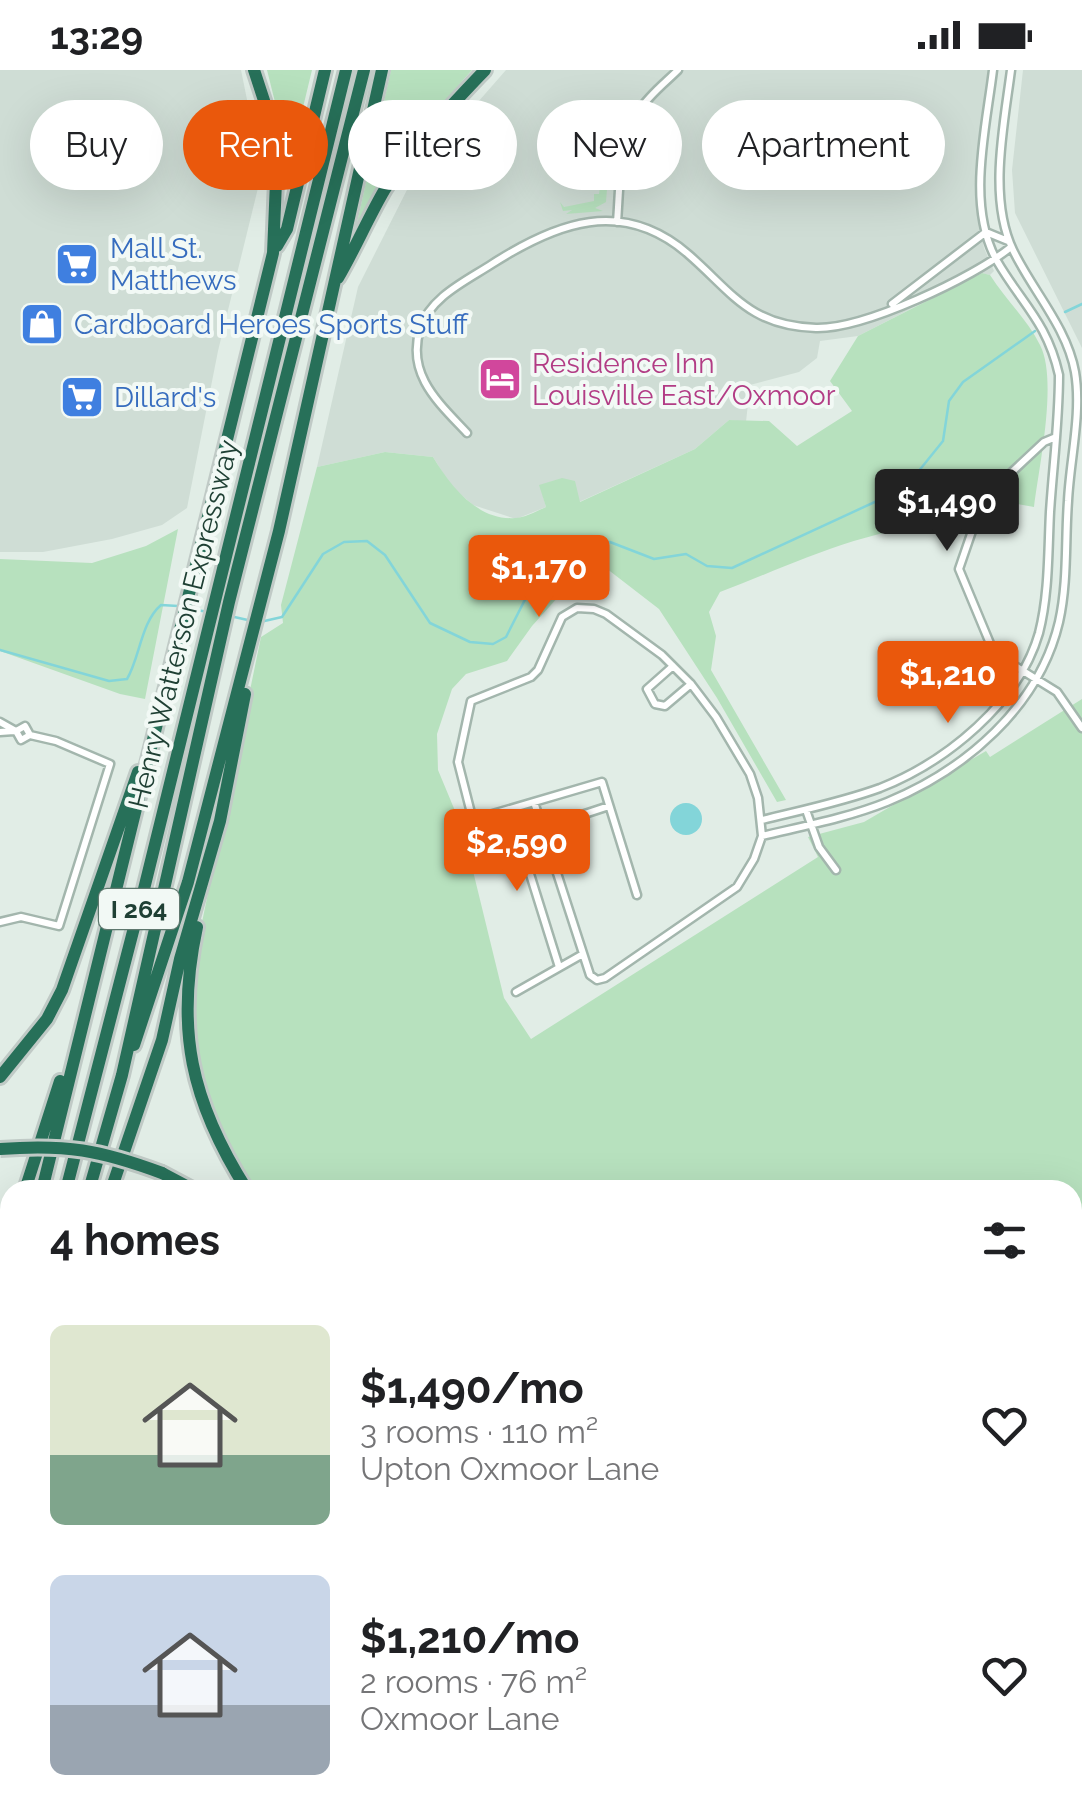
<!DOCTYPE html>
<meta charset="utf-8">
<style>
body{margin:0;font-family:Raleway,sans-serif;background:#f2f2f2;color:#202124;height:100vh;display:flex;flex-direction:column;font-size:38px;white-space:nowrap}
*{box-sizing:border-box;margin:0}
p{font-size:32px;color:#757577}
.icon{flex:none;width:55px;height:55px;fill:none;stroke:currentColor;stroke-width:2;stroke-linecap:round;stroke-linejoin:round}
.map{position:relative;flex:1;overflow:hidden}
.drawer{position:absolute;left:0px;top:1110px;width:1082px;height:640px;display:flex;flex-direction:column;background:#fff;border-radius:30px 30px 0 0;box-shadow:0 10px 40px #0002}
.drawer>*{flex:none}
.top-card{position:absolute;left:30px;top:30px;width:1022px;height:90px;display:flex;gap:20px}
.price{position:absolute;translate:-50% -85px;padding:0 22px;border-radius:10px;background:#ea580c;color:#fff;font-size:32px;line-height:65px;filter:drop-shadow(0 2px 5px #0008)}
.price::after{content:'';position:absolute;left:50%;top:60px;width:30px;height:22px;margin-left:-15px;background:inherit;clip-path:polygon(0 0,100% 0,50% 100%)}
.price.selected{background:#222;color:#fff}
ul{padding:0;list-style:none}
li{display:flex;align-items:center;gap:30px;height:250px;padding:0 50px}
li span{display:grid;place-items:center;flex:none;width:280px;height:200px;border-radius:15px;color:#555}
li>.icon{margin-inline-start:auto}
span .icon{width:120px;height:120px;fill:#fffc;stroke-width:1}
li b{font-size:42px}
h2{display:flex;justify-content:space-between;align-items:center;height:120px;padding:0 50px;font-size:42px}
.chip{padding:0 35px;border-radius:45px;background:#fff;box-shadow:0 10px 40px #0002;font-size:35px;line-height:90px}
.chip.selected{background:#ea580c;color:#fff}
.status{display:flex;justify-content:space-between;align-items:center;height:70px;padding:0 50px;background:#fff;direction:ltr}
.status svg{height:28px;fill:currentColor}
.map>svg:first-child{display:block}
.built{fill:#cfddd5}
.green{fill:#b7e1be}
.water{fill:#83d5d9}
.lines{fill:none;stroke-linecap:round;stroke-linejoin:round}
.stream{stroke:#83d5d9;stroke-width:2.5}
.minor-casing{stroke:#a3b6ad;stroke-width:11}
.motorway-casing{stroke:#c0cac6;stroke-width:18}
.minor{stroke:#fff;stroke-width:6}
.motorway{stroke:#277059;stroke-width:12}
.motorway-bridge-casing{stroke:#c0cac6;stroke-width:18;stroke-linecap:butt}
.motorway-bridge{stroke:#277059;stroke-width:12}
.labels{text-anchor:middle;stroke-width:8;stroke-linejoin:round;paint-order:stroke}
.shield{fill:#f2f9f5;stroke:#5e786e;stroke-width:2.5}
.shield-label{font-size:25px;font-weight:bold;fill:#1f4034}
.shop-label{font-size:28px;fill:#366cbe;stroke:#f2f9f5;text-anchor:start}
.hotel-label{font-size:28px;fill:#b23c85;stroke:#f2f9f5;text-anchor:start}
.street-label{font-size:28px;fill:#1f4034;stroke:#f2f9f5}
</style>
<div class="status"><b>13:29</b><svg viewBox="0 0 49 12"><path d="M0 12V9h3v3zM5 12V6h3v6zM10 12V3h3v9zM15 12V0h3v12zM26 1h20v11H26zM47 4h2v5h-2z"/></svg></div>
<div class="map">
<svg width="1082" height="1750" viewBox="0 0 1082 1750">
<rect width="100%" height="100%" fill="#e1ede6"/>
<path class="built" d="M 0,0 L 241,0 L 258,84 L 258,118 L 218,281 L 187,438 L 162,455 L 112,469 L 43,482 L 0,482 Z
M 506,0 L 989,0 L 976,134 L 984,178 L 994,201 L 990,205 L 981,203 L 858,266 L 820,271 L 817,288 L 799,302 L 750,315 L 746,352 L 729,350 L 695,379 L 579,432 L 540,415 L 546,437 L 516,449 L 473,435 L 451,416 L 433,387 L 385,382 L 317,397 L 358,217 L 415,104 Z
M 1023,0 L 1082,0 L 1082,278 L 1015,143 L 1012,100 Z"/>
<path class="green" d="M 267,0 L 312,0 L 286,108 L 282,60 Z
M 391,0 L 472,0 C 428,49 388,99 356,157 Z
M 606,53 L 616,55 L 610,79 L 606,132 L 595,138 L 603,141 L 566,144 L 572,140 L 563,141 L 560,132 L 564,137 L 594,131 L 594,124 L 599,124 L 604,90 L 598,87 L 604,86 L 610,56 Z
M 982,203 L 990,205 C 1005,229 1027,249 1040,275 C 1058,310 1039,396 1034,437 L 967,425 L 948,455 C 870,455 792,495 720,522 L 709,542 L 716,566 L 711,600 L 786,730 L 777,732 L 717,628 L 659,539 L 602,495 L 559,526 L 532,556 L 507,591 L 466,604 L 452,619 L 437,664 L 438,700 L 463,760 L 504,928 L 531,969 L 818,787 L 808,767 L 864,752 L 986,681 L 990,687 L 1082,629 L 1082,1335 L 1079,1339 L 1073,1340 L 1072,1120 L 255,1120 L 220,1062 L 203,1018 L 192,951 L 195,886 L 261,567 L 283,553 L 281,535 L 317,397 L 385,382 L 433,387 C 450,415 477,451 515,448 C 524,448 537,441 546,437 L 539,415 L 562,408 L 575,411 L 580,432 L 695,379 L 729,350 L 769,351 L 797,376 L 852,341 L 830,311 L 858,266 Z
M 178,459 L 145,629 L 120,624 L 0,581 L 0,489 L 92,493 L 146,476 Z"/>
<path class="water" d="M670 749a16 16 0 1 1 32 0a16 16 0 1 1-32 0Z"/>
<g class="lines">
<path class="stream" d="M 1065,242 L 1082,234
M 191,539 L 208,542
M 230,546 L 252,551
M 260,552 L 282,547 L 323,484 L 344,472 L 367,471 L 385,485 L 430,553 L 470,572 L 493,574 L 506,567 L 533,514 L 559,504 L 574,486 L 610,472 L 654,489 L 686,484 L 707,496 L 732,498 L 905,418 L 943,371 L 949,331 L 963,312 L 1035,261
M 0,580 L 109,611 L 127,609 C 140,587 141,552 161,535 L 178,536"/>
<g class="minor-casing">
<path id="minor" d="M 617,152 C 620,116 618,72 639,41 C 649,25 665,13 678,0
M 892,234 L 986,162 L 1008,171
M 467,363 C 439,333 406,305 420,259 C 430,227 466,211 492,194 C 556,153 622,127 688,184 C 732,222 749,256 816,258 C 864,259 973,208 1011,177
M 1056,367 L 1044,372 L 983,429 L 959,499 L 994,583 L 1057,622 L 1082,658
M 673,596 L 647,619 L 655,634 L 665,636 L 691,614
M 0,652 L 16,661
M 0,662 L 14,661
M 534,732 L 590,905 L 597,910 L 605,908 L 737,817 L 754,789 L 762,766 L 758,728 L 750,704 L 716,647 L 691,614 L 662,585 L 606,544 L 594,539 L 577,538 L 562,547 L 538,600 L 531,607 L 471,631 L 458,692 L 472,747 L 479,748 L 602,712 L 637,825
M 510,740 L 559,897
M 806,740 L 819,777 L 836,800
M 762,750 C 802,740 842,732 880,718 C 946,692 1019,633 1039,563 C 1049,524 1048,482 1050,442 C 1053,396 1059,351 1059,305 C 1047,252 1022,234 997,191 C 966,136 986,59 993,0
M 542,758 L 609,736
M 762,766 C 804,756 847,748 887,732 C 965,700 1039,637 1059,552 C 1068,512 1065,471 1068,431 C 1070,389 1082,343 1075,302 C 1067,257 1032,220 1013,180 C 988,128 1004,55 1011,0
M 0,852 L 21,847 L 59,856 L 110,694 L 56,671 L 30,665 L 21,670 L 16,661 L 25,656 L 30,665
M 516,922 L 583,884
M 47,1740 L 59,1750
M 186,1740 L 193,1750
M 318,1740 L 325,1750
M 455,1740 L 463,1750
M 796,1740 L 806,1750
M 18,1750 L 25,1740
M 274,1750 L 288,1740
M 724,1750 L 730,1740"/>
</g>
<g class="motorway-casing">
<path id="motorway" d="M 277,176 L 287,159 L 325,0
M 338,208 C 355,179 368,148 385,119 C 413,75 449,38 485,0
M 197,857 C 175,959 191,1032 247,1120
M 134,975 L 188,812 L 279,461 L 382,0
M 0,1007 L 47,949 L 62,920 L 138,702
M 162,1103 L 194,1120
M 25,1120 L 60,1011
M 42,1120 L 273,183 L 277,88 L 274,61 L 254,0
M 66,1120 L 144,819 L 346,0
M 89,1120 L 122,1005 L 229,532 L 364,0
M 111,1120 L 162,970 L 180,889 L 220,751 L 245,624
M 0,1199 L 10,1167
M 0,1308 L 10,1270
M 0,1350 L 10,1326
M 0,1428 L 10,1402
M 0,1479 L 10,1458
M 0,1632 L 10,1627
M 1003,1740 L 1025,1750
M 1065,1740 L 1082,1748"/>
</g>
<use href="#minor" class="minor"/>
<use href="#motorway" class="motorway"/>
<g class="motorway-bridge-casing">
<path id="motorway-bridge" d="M 0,1079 C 66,1074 100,1080 162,1103
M 0,1301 L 10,1303
M 0,1335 L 10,1338"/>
</g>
<use href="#motorway-bridge" class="motorway-bridge"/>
</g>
<defs>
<g id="supermarket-square" transform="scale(2.25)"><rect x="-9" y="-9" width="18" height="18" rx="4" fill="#3f7fe0" stroke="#f2f9f5"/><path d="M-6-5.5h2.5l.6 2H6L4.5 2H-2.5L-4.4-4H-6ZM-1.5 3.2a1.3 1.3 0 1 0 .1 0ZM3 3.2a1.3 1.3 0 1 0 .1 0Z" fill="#fff"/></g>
<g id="shop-square" transform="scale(2.25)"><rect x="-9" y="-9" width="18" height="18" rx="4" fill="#3f7fe0" stroke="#f2f9f5"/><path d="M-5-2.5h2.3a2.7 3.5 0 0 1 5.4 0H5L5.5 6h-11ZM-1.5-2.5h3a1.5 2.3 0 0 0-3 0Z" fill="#fff"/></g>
<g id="hotel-square" transform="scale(2.25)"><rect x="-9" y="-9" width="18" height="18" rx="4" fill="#d1479c" stroke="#f2f9f5"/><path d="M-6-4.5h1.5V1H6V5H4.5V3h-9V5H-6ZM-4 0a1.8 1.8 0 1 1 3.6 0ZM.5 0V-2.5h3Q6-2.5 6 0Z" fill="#fff"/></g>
</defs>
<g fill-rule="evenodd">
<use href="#supermarket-square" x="77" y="194"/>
<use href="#shop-square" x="42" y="254"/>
<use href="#hotel-square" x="500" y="309"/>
<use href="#supermarket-square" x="82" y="327"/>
</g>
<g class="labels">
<rect class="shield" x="99" y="819" width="80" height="40" rx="8"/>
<g class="shield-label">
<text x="139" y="848">I 264</text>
</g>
<g class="shop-label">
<text x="110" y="188">Mall St.<tspan x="110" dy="32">Matthews</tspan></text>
<text x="74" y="264">Cardboard Heroes Sports Stuff</text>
<text x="114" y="337">Dillard's</text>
</g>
<g class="hotel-label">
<text x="532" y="303">Residence Inn<tspan x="532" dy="32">Louisville East/Oxmoor</tspan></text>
</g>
<g class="street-label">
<text transform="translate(183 554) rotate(-76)" y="10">Henry Watterson Expressway</text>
</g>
</g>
</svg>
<b class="price selected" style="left:947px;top:484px">$1,490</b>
<b class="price" style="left:539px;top:550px">$1,170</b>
<b class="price" style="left:948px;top:656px">$1,210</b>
<b class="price" style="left:517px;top:824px">$2,590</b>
<div class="top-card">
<a class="chip">Buy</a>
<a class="chip selected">Rent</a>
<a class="chip">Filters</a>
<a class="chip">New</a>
<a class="chip">Apartment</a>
</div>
<section class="drawer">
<h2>4 homes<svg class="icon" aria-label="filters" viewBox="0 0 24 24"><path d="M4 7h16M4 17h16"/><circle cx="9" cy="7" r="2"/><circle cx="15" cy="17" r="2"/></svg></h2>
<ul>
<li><span style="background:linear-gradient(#dfe7d0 65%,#7fa58c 0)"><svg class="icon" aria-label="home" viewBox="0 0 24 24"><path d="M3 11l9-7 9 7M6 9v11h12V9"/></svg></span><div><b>$1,490/mo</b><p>3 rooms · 110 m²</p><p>Upton Oxmoor Lane</p></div><svg class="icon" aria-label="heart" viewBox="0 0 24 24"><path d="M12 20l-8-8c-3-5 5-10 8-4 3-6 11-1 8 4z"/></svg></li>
<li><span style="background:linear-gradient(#c9d6e8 65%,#9aa5b1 0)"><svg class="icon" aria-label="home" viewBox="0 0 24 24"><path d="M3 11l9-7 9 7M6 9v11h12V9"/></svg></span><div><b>$1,210/mo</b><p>2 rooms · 76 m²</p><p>Oxmoor Lane</p></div><svg class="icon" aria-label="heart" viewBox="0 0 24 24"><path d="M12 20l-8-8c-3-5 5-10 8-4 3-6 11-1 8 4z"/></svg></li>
</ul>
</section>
</div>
